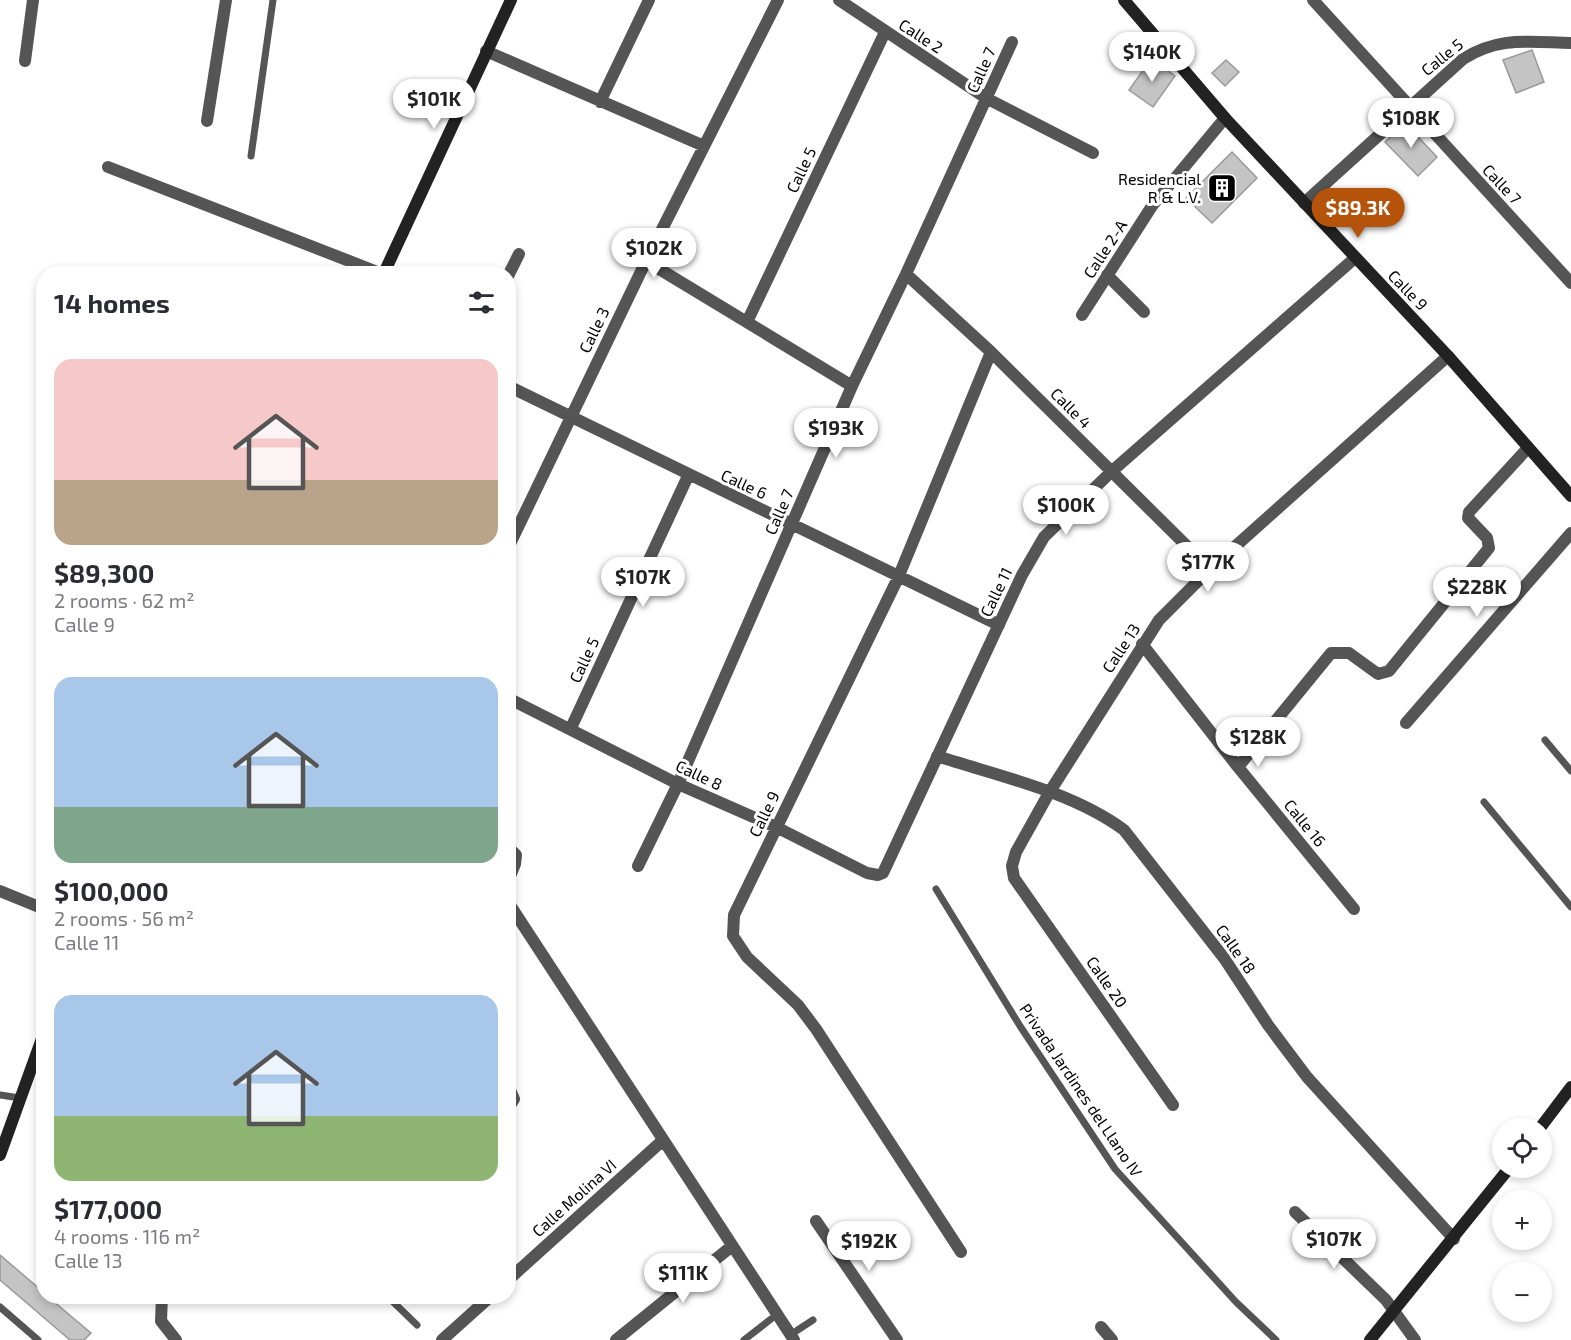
<!DOCTYPE html>
<meta charset="utf-8">
<style>
body{margin:0;font-family:"Exo 2",sans-serif;background:#f7f7f7;color:#2b2b33;height:100vh;display:flex;flex-direction:column;font-size:22px;white-space:nowrap}
*{box-sizing:border-box;margin:0}
p{font-size:20px;color:#7c7c81}
.icon{flex:none;width:33px;height:33px;fill:none;stroke:currentColor;stroke-width:2;stroke-linecap:round;stroke-linejoin:round}
.map{position:relative;flex:1;overflow:hidden}
.side{position:absolute;left:36px;top:266px;width:480px;height:1038px;display:flex;flex-direction:column;background:#fff;border-radius:24px;box-shadow:0 3px 9px #0003}
.side>*{flex:none}
.buttons{position:absolute;left:1492px;top:1118px;display:grid;gap:12px}
.buttons a{display:grid;place-items:center;width:60px;height:60px;border-radius:50%;background:#fff;box-shadow:0 3px 9px #0003;font-size:30px}
.price{position:absolute;translate:-50% -51px;padding:0 14px;border-radius:21px;background:#fff;color:#222;font-size:20px;line-height:39px;filter:drop-shadow(0 2px 3px #0008)}
.price::after{content:'';position:absolute;left:50%;top:36px;width:18px;height:14px;margin-left:-9px;background:inherit;clip-path:polygon(0 0,100% 0,50% 100%)}
.price.on{background:#b45309;color:#fff}
ul{padding:0;list-style:none}
li{display:grid;align-content:center;gap:12px;height:318px;padding:0 18px}
li span{display:grid;place-items:center;height:186px;border-radius:18px;color:#555}
li>.icon{margin-inline-start:auto}
span .icon{width:108px;height:108px;fill:#fffc;stroke-width:1}
li b{font-size:26px}
h2{display:flex;justify-content:space-between;align-items:center;height:72px;padding:0 18px;font-size:26px}
.map>svg:first-child{display:block}
.building{fill:#c4c4c4;stroke:#999;stroke-width:1.5}
.lines{fill:none;stroke-linecap:round;stroke-linejoin:round}
.lane{stroke:#555;stroke-width:7}
.street{stroke:#555;stroke-width:12}
.secondary{stroke:#222;stroke-width:12}
.labels{text-anchor:middle;stroke-width:6;stroke-linejoin:round;paint-order:stroke}
.street-label{font-size:16px;fill:#000;stroke:#fff}
.poi-label{font-size:16px;fill:#000;stroke:#fff;text-anchor:end}
</style>
<div class="map">
<svg width="1571" height="1340" viewBox="0 0 1571 1340">
<rect width="100%" height="100%" fill="#fff"/>
<path class="building" d="M 1532,50 L 1544,82 L 1516,93 L 1503,60 Z
M 1151,59 L 1175,76 L 1153,107 L 1129,90 Z
M 1226,60 L 1239,72 L 1225,86 L 1212,73 Z
M 1405,123 L 1437,157 L 1418,176 L 1385,142 Z
M 1232,152 L 1257,178 L 1212,223 L 1186,198 Z
M 0,1255 L 42,1291 L 44,1296 L 47,1296 L 91,1333 L 84,1340 L 70,1340 L 0,1280 Z"/>
<g class="lines">
<path class="lane" d="M 251,156 L 273,0
M 1545,740 L 1571,771
M 1484,802 L 1571,907
M 936,889 L 1020,1026 L 1115,1169 L 1236,1302 L 1276,1340
M 0,1095 L 20,1098
M 387,1296 L 417,1325
M 0,1307 L 38,1340
M 790,1335 L 813,1320
M 744,1340 L 771,1319"/>
<path class="street" d="M 839,0 L 986,98 L 1093,153
M 1313,0 L 1571,283
M 486,51 L 704,146
M 25,61 L 33,0
M 600,102 L 649,0
M 207,121 L 226,0
M 108,167 L 380,273
M 1304,203 L 1463,59 C 1499,36 1529,42 1571,43
M 646,261 L 852,386
M 906,274 L 991,352 L 1210,569
M 1107,275 L 1144,312
M 508,276 L 519,254
M 1082,315 L 1152,206 L 1225,118
M 747,322 L 885,32
M 508,386 L 999,625
M 508,548 L 646,261 L 778,0
M 1142,644 L 1238,767 L 1354,909
M 508,698 L 678,784 L 776,827 L 867,873 L 878,875 L 883,873 L 1022,575 L 1044,537 L 1111,472 L 1355,258
M 1406,723 L 1571,533
M 571,728 L 688,476
M 937,756 C 998,776 1071,791 1124,830 L 1224,958 L 1268,1025 L 1307,1077 L 1454,1239
M 1238,767 L 1331,653 L 1349,653 L 1378,674 L 1389,671 L 1489,548 L 1487,538 L 1468,518 L 1469,512 L 1527,449
M 508,847 L 516,855 L 515,864 L 508,881
M 638,866 L 678,784 L 852,386 L 906,274 L 1012,42
M 0,891 L 44,909
M 508,902 L 794,1340
M 508,1085 L 514,1099 L 508,1109
M 1173,1105 L 1014,878 L 1012,866 L 1016,852 L 1049,793 L 1159,620 L 1210,569 L 1448,356
M 1295,1212 L 1386,1300 L 1415,1340
M 816,1221 L 897,1340
M 961,1252 L 816,1029 L 798,1005 L 747,957 L 733,936 L 734,915 L 898,578 L 991,352
M 508,1280 L 662,1141
M 162,1296 L 161,1321 L 176,1340
M 1101,1327 L 1112,1340
M 442,1340 L 491,1296
M 616,1340 L 732,1246"/>
<path class="secondary" d="M 1124,0 L 1225,118 L 1448,356 L 1571,496
M 384,273 L 511,0
M 1540,1128 L 1571,1087
M 0,1155 L 44,1033
M 1370,1340 L 1510,1167"/>
</g>
<defs>
<g id="building-square" transform="scale(1.5)"><rect x="-9" y="-9" width="18" height="18" rx="4" fill="#000" stroke="#fff"/><path d="M-4-6H4V6H1V3H-1V6H-4ZM-2.5-4.3h1.7v1.8h-1.7ZM.8-4.3h1.7v1.8H.8ZM-2.5-1h1.7V.8h-1.7ZM.8-1h1.7V.8H.8Z" fill="#fff"/></g>
</defs>
<g fill-rule="evenodd">
<use href="#building-square" x="1222" y="188"/>
</g>
<g class="labels">
<g class="street-label">
<text transform="translate(921 36) rotate(33)" y="6">Calle 2</text>
<text transform="translate(1442 57) rotate(-39)" y="6">Calle 5</text>
<text transform="translate(981 70) rotate(-66)" y="6">Calle 7</text>
<text transform="translate(801 170) rotate(-65)" y="6">Calle 5</text>
<text transform="translate(1502 184) rotate(47)" y="6">Calle 7</text>
<text transform="translate(1105 249) rotate(-57)" y="6">Calle 2-A</text>
<text transform="translate(1408 290) rotate(46)" y="6">Calle 9</text>
<text transform="translate(594 330) rotate(-64)" y="6">Calle 3</text>
<text transform="translate(1071 408) rotate(45)" y="6">Calle 4</text>
<text transform="translate(744 484) rotate(25)" y="6">Calle 6</text>
<text transform="translate(779 512) rotate(-66)" y="6">Calle 7</text>
<text transform="translate(996 592) rotate(-64)" y="6">Calle 11</text>
<text transform="translate(1121 648) rotate(-57)" y="6">Calle 13</text>
<text transform="translate(584 660) rotate(-65)" y="6">Calle 5</text>
<text transform="translate(699 775) rotate(25)" y="6">Calle 8</text>
<text transform="translate(764 814) rotate(-64)" y="6">Calle 9</text>
<text transform="translate(1305 823) rotate(51)" y="6">Calle 16</text>
<text transform="translate(1236 949) rotate(55)" y="6">Calle 18</text>
<text transform="translate(1107 982) rotate(55)" y="6">Calle 20</text>
<text transform="translate(1081 1090) rotate(56)" y="6">Privada Jardines del Llano IV</text>
<text transform="translate(574 1198) rotate(-42)" y="6">Calle Molina VI</text>
</g>
<g class="poi-label">
<text x="1201" y="185">Residencial<tspan x="1201" dy="18">R &amp; L.V.</tspan></text>
</g>
</g>
</svg>
<div class="buttons">
<a><svg class="icon" aria-label="locate" viewBox="0 0 24 24"><circle cx="12" cy="12" r="6"/><path d="M12 2v4M12 18v4M2 12h4M18 12h4"/></svg></a>
<a>+</a>
<a>−</a>
</div>
<b class="price" style="left:1152px;top:83px">$140K</b>
<b class="price" style="left:434px;top:130px">$101K</b>
<b class="price" style="left:1411px;top:149px">$108K</b>
<b class="price on" style="left:1358px;top:239px">$89.3K</b>
<b class="price" style="left:654px;top:279px">$102K</b>
<b class="price" style="left:836px;top:459px">$193K</b>
<b class="price" style="left:1066px;top:536px">$100K</b>
<b class="price" style="left:1208px;top:593px">$177K</b>
<b class="price" style="left:643px;top:608px">$107K</b>
<b class="price" style="left:1477px;top:618px">$228K</b>
<b class="price" style="left:1258px;top:768px">$128K</b>
<b class="price" style="left:1334px;top:1270px">$107K</b>
<b class="price" style="left:869px;top:1272px">$192K</b>
<b class="price" style="left:683px;top:1304px">$111K</b>
<section class="side">
<h2>14 homes<svg class="icon" aria-label="filters" viewBox="0 0 24 24"><path d="M4 7h16M4 17h16"/><circle cx="9" cy="7" r="2"/><circle cx="15" cy="17" r="2"/></svg></h2>
<ul>
<li><span style="background:linear-gradient(#f6c9c9 65%,#b9a48a 0)"><svg class="icon" aria-label="home" viewBox="0 0 24 24"><path d="M3 11l9-7 9 7M6 9v11h12V9"/></svg></span><div><b>$89,300</b><p>2 rooms · 62 m²</p><p>Calle 9</p></div></li>
<li><span style="background:linear-gradient(#a9c7e8 70%,#7fa58c 0)"><svg class="icon" aria-label="home" viewBox="0 0 24 24"><path d="M3 11l9-7 9 7M6 9v11h12V9"/></svg></span><div><b>$100,000</b><p>2 rooms · 56 m²</p><p>Calle 11</p></div></li>
<li><span style="background:linear-gradient(#a9c7e8 65%,#8fb573 0)"><svg class="icon" aria-label="home" viewBox="0 0 24 24"><path d="M3 11l9-7 9 7M6 9v11h12V9"/></svg></span><div><b>$177,000</b><p>4 rooms · 116 m²</p><p>Calle 13</p></div></li>
</ul>
</section>
</div>
